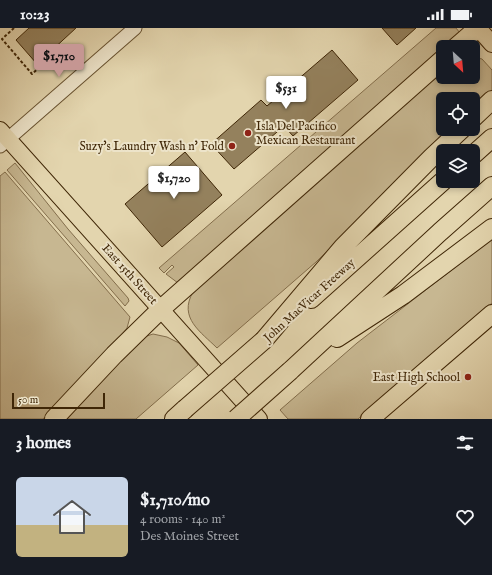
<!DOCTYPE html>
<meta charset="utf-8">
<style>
body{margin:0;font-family:"IM FELL English",serif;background:#20242c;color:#f1f3f6;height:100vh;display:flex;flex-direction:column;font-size:15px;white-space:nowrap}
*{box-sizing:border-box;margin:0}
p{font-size:13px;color:#9ea1a6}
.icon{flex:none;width:22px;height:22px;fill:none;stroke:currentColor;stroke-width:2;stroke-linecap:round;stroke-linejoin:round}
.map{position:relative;height:391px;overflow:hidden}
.panel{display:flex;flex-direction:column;background:#171b24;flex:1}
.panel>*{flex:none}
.needle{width:26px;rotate:154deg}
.buttons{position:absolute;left:436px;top:12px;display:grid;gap:8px}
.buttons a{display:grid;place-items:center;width:44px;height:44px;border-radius:6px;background:#171b24;box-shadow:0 2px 6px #0003;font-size:20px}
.scale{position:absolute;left:12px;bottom:10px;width:93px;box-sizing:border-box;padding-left:4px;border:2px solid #3f2606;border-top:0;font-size:11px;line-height:14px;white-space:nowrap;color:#3f2606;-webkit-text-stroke:3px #ede4ca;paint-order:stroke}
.price{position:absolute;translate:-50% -34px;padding:0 9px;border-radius:4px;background:#fff;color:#222;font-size:13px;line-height:26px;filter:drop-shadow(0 1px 2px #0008)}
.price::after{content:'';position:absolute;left:50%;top:24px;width:12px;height:9px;margin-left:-6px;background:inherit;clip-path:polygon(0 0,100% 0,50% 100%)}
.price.active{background:#c59692;color:#111}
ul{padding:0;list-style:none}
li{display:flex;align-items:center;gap:12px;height:100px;padding:0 16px}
li span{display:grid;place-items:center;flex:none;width:112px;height:80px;border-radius:6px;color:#555}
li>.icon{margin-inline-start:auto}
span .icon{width:48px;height:48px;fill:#fffc;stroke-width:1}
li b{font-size:17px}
h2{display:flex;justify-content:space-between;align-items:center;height:48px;padding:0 16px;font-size:17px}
.status{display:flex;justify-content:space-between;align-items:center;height:28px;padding:0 20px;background:#171b24;direction:ltr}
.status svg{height:11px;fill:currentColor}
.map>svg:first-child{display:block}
.green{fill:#c7b791;stroke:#836e4c}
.building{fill:#94815d;stroke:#3f2606}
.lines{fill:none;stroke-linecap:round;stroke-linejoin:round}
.minor-casing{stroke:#685230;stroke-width:15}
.major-casing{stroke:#3f2606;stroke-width:18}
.highway-casing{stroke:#3f2606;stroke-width:20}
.path{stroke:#3f2606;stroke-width:2;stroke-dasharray:3 2;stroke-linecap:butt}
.minor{stroke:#ede4ca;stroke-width:13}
.major{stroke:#e3d5ae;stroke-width:16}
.highway{stroke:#e3d5ae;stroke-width:18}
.highway-bridge-casing{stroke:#3f2606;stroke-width:20;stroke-linecap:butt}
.highway-bridge{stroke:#e3d5ae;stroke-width:18}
.poi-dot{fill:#8f2418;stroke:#ede4ca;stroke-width:1.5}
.labels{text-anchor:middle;stroke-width:4;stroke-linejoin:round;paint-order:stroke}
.poi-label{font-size:12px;fill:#3f2606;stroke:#ede4ca;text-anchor:end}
.street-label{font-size:12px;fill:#3f2606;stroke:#ede4ca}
</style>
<div class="status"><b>10:23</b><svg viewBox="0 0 49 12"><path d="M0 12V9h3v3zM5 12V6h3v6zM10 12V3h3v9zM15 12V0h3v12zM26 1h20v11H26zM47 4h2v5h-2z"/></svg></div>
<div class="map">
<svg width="492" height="391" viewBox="0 0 492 391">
<rect width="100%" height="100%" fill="#e3d5ae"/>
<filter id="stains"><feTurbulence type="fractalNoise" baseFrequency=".005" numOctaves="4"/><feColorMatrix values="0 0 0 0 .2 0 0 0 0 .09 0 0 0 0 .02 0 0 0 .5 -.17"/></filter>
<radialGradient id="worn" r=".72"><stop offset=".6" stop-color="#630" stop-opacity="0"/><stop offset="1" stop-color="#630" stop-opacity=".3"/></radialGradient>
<path class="green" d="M 436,0 L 456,0 L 460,5 L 178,255 L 166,246 L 174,239 L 172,237 L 164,245 L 159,240 Z
M 473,28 L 473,29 L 482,31 L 492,42 L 492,62 L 473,80 L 473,71 L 443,71 L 443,101 L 452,101 L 316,234 L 217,320 C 201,304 178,290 193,264 L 443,42 L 443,49 L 473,49 Z
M 15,135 L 68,201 L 128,270 L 129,273 L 125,278 L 7,142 Z
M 5,144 L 130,289 L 127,300 L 119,310 L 43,391 L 0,391 L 0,148 Z
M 492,211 L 492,275 L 358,391 L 288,391 L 280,382 L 357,315 Z
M 153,306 L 167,309 L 179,315 L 198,337 L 136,391 L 65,391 L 144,309 Z"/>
<path class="building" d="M 29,0 L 76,0 L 37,36 L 16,12 Z
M 382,0 L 416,0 L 397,17 Z
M 332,22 L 358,52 L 293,108 L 284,98 L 234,141 L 211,116 L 261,72 L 267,78 Z
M 185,124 L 222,167 L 162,219 L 125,176 Z"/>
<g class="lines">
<g class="minor-casing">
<path id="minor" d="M 0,118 L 135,0"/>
</g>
<g class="major-casing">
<path id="major" d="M 478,0 L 492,16
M 0,102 L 259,391"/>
</g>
<g class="highway-casing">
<path id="highway" d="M 456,19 L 478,0
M 473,90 L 492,72
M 473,127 L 492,110
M 311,271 L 443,153
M 337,310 L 403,267 L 492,200
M 264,312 L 343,219 L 432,129 L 462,101
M 290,343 L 440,204 L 492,158
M 54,391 L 114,327 L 161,281 L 443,31
M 174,391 L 185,381
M 370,391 L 492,286"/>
</g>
<path class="path" d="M 14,0 L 2,11 L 32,46 L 53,27 L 62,37"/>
<use href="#minor" class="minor"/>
<use href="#major" class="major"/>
<use href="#highway" class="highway"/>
<g class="highway-bridge-casing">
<path id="highway-bridge" d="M 185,381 L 264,312
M 236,391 L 290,343"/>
</g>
<use href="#highway-bridge" class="highway-bridge"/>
</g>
<g class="poi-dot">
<circle cx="248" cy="105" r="4"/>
<circle cx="232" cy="118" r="4"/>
<circle cx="468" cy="349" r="4"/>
</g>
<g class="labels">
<g class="poi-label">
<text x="256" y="102" text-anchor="start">Isla Del Pacifico<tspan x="256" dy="14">Mexican Restaurant</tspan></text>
<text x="224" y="122">Suzy's Laundry Wash n' Fold</text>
<text x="460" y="353">East High School</text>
</g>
<g class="street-label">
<text transform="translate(130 246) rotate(48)" y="4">East 15th Street</text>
<text transform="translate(309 272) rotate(-42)" y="4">John MacVicar Freeway</text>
</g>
</g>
<rect width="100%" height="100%" filter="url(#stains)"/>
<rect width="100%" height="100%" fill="url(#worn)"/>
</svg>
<div class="buttons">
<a><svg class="needle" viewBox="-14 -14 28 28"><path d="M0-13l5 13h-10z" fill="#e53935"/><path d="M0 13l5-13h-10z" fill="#9ea1a6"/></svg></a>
<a><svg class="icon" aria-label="locate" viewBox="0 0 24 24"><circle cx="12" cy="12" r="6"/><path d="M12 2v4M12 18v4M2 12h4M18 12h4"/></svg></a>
<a><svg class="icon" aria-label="layers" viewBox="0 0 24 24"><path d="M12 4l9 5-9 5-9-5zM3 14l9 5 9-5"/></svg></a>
</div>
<div class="scale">50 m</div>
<b class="price active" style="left:59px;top:50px">$1,710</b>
<b class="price" style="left:286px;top:82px">$531</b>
<b class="price" style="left:174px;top:172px">$1,720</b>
</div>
<section class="panel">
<h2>3 homes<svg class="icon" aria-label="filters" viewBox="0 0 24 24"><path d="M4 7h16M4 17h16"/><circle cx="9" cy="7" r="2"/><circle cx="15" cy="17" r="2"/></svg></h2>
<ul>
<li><span style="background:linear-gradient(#c9d6e8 60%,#c2b280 0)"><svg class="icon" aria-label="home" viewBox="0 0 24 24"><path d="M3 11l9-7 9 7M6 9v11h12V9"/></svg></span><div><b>$1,710/mo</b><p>4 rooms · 140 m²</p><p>Des Moines Street</p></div><svg class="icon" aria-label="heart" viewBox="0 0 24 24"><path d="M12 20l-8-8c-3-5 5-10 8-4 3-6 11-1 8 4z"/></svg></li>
</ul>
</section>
